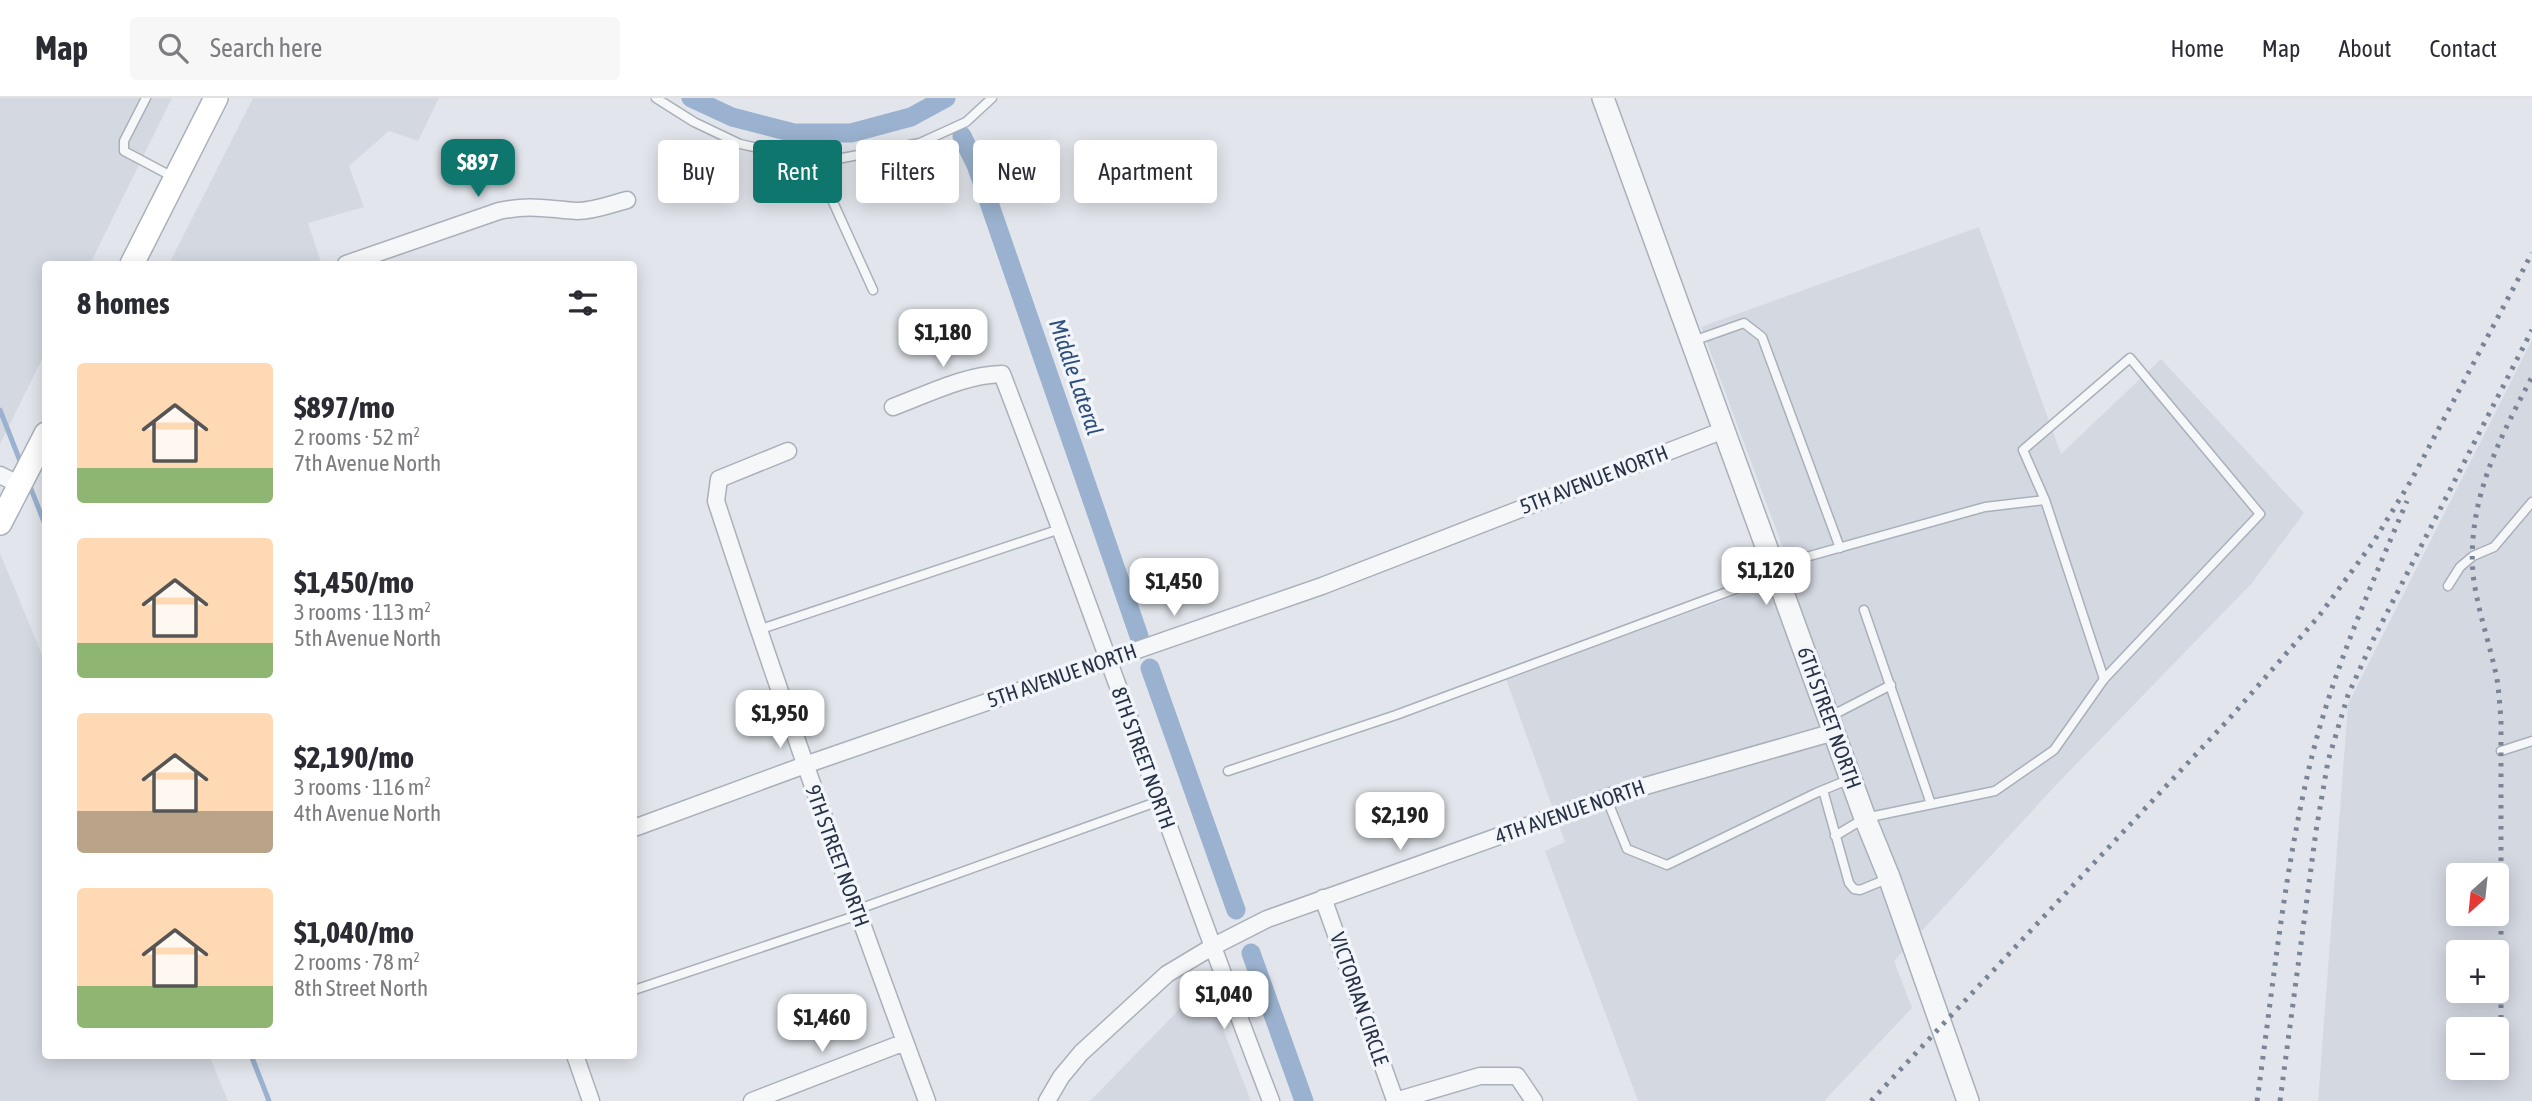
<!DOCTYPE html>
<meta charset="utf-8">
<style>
body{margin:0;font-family:"Asap Condensed",sans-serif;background:#f7f7f7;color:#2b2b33;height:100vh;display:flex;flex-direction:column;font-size:26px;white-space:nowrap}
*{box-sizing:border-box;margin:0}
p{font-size:23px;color:#7c7c81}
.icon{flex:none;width:38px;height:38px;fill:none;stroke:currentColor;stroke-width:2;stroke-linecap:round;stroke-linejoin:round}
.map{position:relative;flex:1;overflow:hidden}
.details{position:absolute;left:42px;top:163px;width:595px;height:798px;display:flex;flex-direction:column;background:#fff;border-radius:7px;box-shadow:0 4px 18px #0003}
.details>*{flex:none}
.guide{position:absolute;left:658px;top:42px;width:665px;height:63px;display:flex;gap:14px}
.needle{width:46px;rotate:207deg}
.tools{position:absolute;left:2446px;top:765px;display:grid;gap:14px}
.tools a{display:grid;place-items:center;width:63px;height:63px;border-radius:7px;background:#fff;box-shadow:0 4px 18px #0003;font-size:35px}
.price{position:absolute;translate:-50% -60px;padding:0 16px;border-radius:14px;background:#fff;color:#222;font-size:23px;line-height:46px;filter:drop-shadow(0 2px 4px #0008)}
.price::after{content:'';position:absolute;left:50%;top:42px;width:21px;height:16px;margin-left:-10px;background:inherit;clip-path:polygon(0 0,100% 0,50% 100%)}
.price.selected{background:#0f766e;color:#fff}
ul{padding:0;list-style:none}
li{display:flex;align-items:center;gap:21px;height:175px;padding:0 35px}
li span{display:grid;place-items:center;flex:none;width:196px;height:140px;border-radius:7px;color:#555}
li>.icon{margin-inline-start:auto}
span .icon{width:84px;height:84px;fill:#fffc;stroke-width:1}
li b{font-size:30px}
h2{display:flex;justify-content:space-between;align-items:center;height:84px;padding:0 35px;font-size:30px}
.tag{padding:0 24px;border-radius:7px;background:#fff;box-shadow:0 4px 18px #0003;font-size:24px;line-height:63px}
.tag.selected{background:#0f766e;color:#fff}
header{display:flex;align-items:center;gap:42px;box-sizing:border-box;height:98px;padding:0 35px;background:#fff;border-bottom:2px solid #e1e1e2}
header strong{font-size:33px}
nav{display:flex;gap:38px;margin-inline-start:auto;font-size:24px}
.search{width:490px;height:63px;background:#f7f7f7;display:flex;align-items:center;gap:18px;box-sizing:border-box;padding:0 24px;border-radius:7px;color:#7c7c81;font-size:26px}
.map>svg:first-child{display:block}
.built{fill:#d4d8e1;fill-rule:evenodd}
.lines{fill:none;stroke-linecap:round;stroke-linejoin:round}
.stream{stroke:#9ab2cf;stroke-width:5}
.canal{stroke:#9ab2cf;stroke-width:19}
.service-casing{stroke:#aab0ba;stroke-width:11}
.minor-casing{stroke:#aab0ba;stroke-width:19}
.tertiary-casing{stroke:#aab0ba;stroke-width:24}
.secondary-casing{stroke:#aab0ba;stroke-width:26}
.service{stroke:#f5f7f9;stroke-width:8}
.minor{stroke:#f5f7f9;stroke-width:16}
.tertiary{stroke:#f5f7f9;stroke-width:21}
.secondary{stroke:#fff;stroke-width:23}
.rail{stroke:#7a8497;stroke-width:5;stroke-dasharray:3.5 7;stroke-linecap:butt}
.labels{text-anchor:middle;stroke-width:7;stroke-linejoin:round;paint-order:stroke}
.street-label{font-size:21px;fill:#283246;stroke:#f2f5f9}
.water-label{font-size:23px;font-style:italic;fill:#2e4e7e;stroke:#f2f5f9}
</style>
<header>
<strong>Map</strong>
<div class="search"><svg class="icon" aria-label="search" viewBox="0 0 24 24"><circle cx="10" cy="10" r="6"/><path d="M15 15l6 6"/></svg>Search here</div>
<nav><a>Home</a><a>Map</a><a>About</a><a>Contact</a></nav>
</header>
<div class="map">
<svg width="2532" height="1003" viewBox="0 0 2532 1003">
<rect width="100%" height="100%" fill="#e2e6ec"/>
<path class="built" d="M 0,0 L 172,0 L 90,166 L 46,166 L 45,255 L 0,346 Z
M 253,0 L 439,0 L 418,43 L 389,33 L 349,68 L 364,109 L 308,125 L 321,164 L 169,166 Z
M 1979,129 L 2061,356 L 2161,261 L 2304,415 L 2252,485 L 2056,687 L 1894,863 L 1912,910 L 1824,1003 L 1638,1003 L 1545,753 L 1565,744 L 1506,581 L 1793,477 L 1701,229 Z
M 2532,242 L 2532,1003 L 2318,1003 L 2348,606 ZM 2459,777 L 2497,777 L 2497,816 L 2459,816 ZM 2459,854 L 2497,854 L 2497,892 L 2459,892 ZM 2459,931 L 2497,931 L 2497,970 L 2459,970 Z
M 0,455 L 45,564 L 46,957 L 209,957 L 228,1003 L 0,1003 Z
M 1205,885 L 1251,1003 L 1090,1003 Z"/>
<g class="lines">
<path class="stream" d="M 0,312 L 22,368
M 29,386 L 46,429
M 251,957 L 269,1003"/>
<path class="canal" d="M 691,0 L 732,19 L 794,35 L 851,35 L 911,19 L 946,0
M 962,38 L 976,67 L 1139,538
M 1150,570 L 1236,812
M 1251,855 L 1304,1003"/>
<g class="service-casing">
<path id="service" d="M 146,0 L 124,43 L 124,53 L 173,79
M 656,0 L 694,24 L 740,46 L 822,64 L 920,45 L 966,24 L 992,0
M 822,64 L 833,104 L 873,192
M 1693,243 L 1744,225 L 1762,239 L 1840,450
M 1774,468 L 1985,409 L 2045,402
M 2448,488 L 2460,469 L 2473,458 L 2494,449 L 2532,404
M 1864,512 L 1931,706
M 758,532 L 1060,431
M 1831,618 L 1891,587
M 2501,653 L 2532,643
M 1228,673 L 1396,617 L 1773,477
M 1823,692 L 1849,785 L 1854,791 L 1860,792 L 1887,781
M 1606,699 L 1627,751 L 1667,767 L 1816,695 L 1850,681
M 1835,738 L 1865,720 L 1995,693 L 2054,652 L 2104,581 L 2260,416 L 2130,260 L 2023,352 L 2045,402 L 2104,581
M 856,812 L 1159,703
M 634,892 L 858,817"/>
</g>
<g class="minor-casing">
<path id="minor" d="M 346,166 L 499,113 C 532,106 546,111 577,113 C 594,113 611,106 627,102
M 893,309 C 928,296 964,277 1002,276 C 1095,517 1178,762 1271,1003
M 788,353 L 719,381 L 716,403 C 782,605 853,804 927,1003
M 0,377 L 20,387
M 634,730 L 805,667 L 1322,488 L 1724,332
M 1323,800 L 1395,1002
M 575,957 L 591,1003
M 752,1003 L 905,944
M 1047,1003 L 1061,979 L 1081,955 L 1167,876 L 1212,849 L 1267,821 L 1614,697 L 1834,634
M 1395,1003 L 1480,978 L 1517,978 L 1534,1003"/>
</g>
<g class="tertiary-casing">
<path id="tertiary" d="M 1603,0 L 1865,720 L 1889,779 L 1968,1003"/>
</g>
<g class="secondary-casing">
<path id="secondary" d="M 132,166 L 216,0
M 0,425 L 46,336"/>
</g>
<use href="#service" class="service"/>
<use href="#minor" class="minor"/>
<use href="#tertiary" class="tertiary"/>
<use href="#secondary" class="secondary"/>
<path class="rail" d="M 2501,931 L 2501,623 C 2500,609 2499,595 2497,581 C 2490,546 2477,511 2473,476 C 2467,403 2499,341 2532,279
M 1871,1003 L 2229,621 L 2319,518 L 2374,443 L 2412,381 L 2532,155
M 2257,1003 C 2273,890 2284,773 2311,662 C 2333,572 2371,488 2407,403
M 2280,1003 L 2316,733 L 2328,663 L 2348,597 L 2374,540 L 2532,232"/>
</g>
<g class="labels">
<g class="street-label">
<text transform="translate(1594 382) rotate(-21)" y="7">5TH AVENUE NORTH</text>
<text transform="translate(1062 578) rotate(-19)" y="7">5TH AVENUE NORTH</text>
<text transform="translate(1829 620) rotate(70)" y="7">6TH STREET NORTH</text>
<text transform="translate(1143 660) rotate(70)" y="7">8TH STREET NORTH</text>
<text transform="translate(1570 714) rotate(-19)" y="7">4TH AVENUE NORTH</text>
<text transform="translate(837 758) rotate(70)" y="7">9TH STREET NORTH</text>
<text transform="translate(1359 901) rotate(71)" y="7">VICTORIAN CIRCLE</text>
</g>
<g class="water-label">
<text transform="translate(1076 279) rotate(71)" y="8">Middle Lateral</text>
</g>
</g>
</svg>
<div class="tools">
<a><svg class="needle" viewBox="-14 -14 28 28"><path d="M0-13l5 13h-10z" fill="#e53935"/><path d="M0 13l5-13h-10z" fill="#7c7c81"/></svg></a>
<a>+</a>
<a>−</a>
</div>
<b class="price selected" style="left:478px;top:101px">$897</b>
<b class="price" style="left:943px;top:271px">$1,180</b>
<b class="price" style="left:1766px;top:509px">$1,120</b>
<b class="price" style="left:1174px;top:520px">$1,450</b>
<b class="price" style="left:780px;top:652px">$1,950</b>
<b class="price" style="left:1400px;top:754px">$2,190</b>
<b class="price" style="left:1224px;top:933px">$1,040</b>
<b class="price" style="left:822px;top:956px">$1,460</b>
<div class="guide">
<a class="tag">Buy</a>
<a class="tag selected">Rent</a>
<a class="tag">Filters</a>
<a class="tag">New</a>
<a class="tag">Apartment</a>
</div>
<section class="details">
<h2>8 homes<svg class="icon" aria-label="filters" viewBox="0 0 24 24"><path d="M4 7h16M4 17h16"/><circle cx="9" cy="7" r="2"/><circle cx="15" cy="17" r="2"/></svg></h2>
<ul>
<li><span style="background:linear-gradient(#ffd9b3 75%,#8fb573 0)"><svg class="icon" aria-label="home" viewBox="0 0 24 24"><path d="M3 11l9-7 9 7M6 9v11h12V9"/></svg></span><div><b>$897/mo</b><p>2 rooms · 52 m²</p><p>7th Avenue North</p></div></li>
<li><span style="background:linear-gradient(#ffd9b3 75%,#8fb573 0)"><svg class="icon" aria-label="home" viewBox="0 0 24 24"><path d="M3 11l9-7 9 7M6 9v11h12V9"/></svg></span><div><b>$1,450/mo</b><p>3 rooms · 113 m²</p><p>5th Avenue North</p></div></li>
<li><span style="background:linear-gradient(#ffd9b3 70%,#b9a48a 0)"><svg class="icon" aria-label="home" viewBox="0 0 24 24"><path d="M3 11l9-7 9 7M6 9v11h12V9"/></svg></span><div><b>$2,190/mo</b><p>3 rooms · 116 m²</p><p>4th Avenue North</p></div></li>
<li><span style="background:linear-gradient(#ffd9b3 70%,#8fb573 0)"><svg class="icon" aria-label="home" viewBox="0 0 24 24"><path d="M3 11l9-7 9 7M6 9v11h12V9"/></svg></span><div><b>$1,040/mo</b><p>2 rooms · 78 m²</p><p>8th Street North</p></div></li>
</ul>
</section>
</div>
